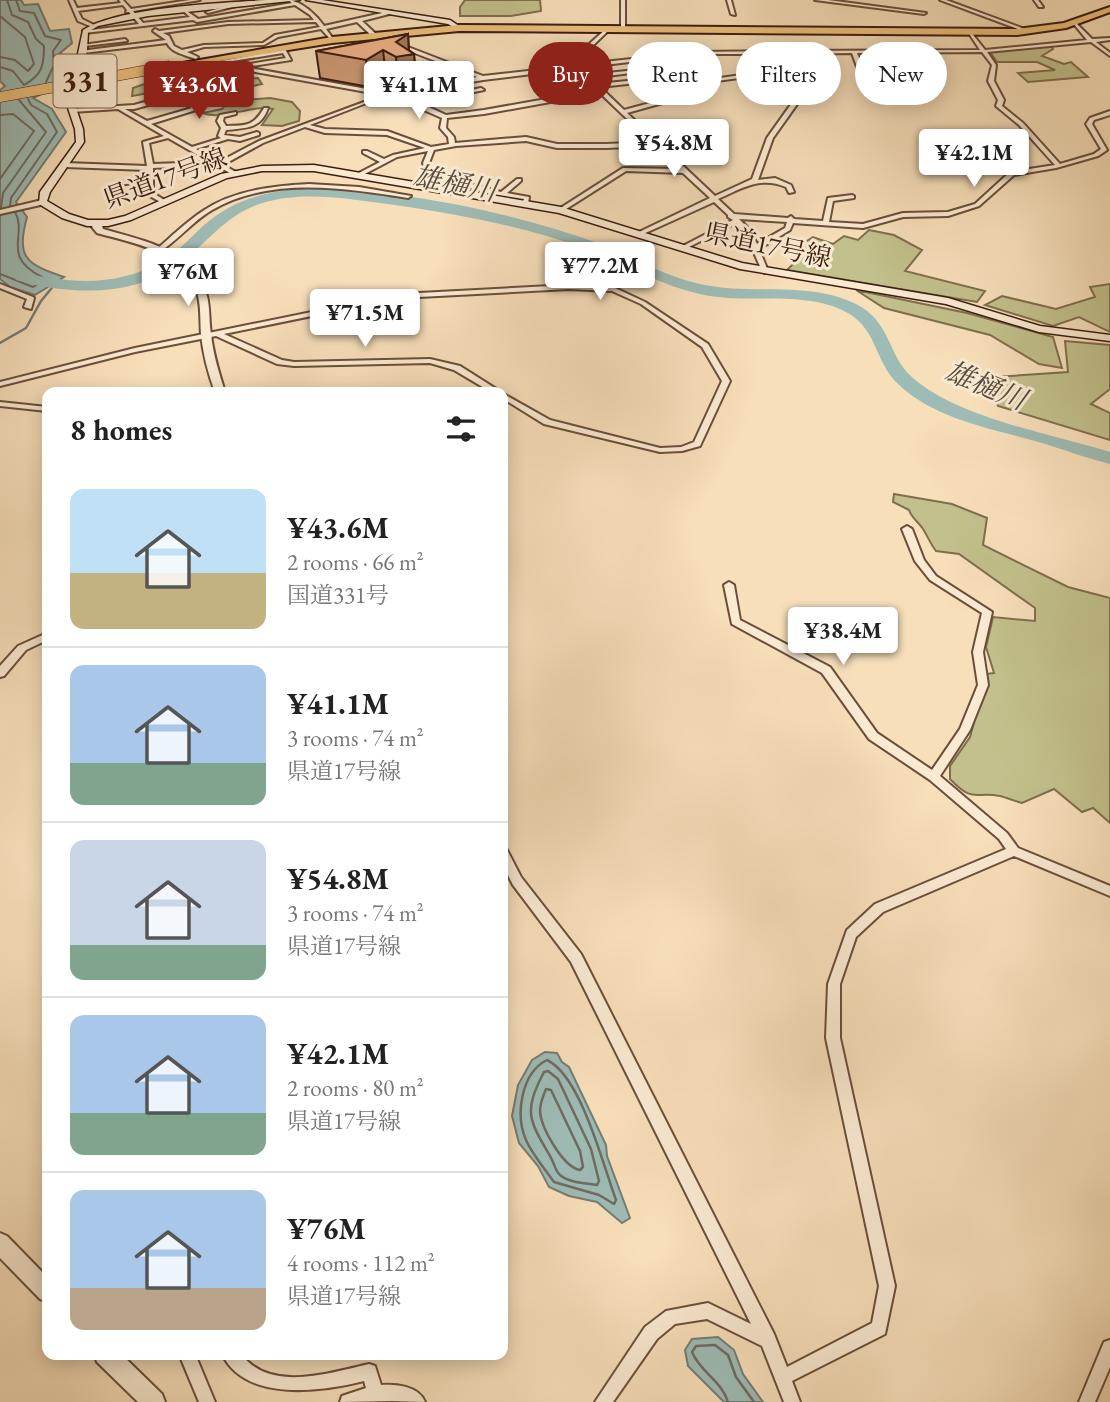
<!DOCTYPE html>
<meta charset="utf-8">
<style>
body{margin:0;font-family:"EB Garamond","Noto Serif JP",serif;background:#f6f6f6;color:#222;height:100vh;display:flex;flex-direction:column;font-size:26px;white-space:nowrap}
*{box-sizing:border-box;margin:0}
p{font-size:23px;color:#767676}
.icon{flex:none;width:38px;height:38px;fill:none;stroke:currentColor;stroke-width:2;stroke-linecap:round;stroke-linejoin:round}
.map{position:relative;flex:1;overflow:hidden}
.side{position:absolute;left:42px;top:387px;width:466px;height:973px;display:flex;flex-direction:column;background:#fff;border-radius:14px;box-shadow:0 4px 18px #0003}
.side>*{flex:none}
.hud{position:absolute;left:528px;top:42px;width:476px;height:63px;display:flex;gap:14px}
.price{position:absolute;translate:-50% -60px;padding:0 16px;border-radius:7px;background:#fff;color:#222;font-size:23px;line-height:46px;filter:drop-shadow(0 2px 4px #0008)}
.price::after{content:'';position:absolute;left:50%;top:42px;width:21px;height:16px;margin-left:-10px;background:inherit;clip-path:polygon(0 0,100% 0,50% 100%)}
.price.active{background:#8f2418;color:#fff}
ul{padding:0;list-style:none}
li{display:flex;align-items:center;gap:21px;height:175px;padding:0 28px}
li+li{border-top:2px solid #e0e0e0}
li span{display:grid;place-items:center;flex:none;width:196px;height:140px;border-radius:14px;color:#555}
li>.icon{margin-inline-start:auto}
span .icon{width:84px;height:84px;fill:#fffc;stroke-width:1}
li b{font-size:30px}
h2{display:flex;justify-content:space-between;align-items:center;height:84px;padding:0 28px;font-size:30px}
.pill{padding:0 24px;border-radius:32px;background:#fff;box-shadow:0 4px 18px #0003;font-size:24px;line-height:63px}
.pill.active{background:#8f2418;color:#fff}
.map>svg:first-child{display:block}
.green{fill:#c2c08c;stroke:#7f6e4e;stroke-width:2}
.water{fill:#9ebcb6;stroke:#777c73;stroke-width:2}
.lines{fill:none;stroke-linecap:round;stroke-linejoin:round}
.shore-far1{stroke:#6d6c62;stroke-width:2}
.shore{stroke:#6d6c62;stroke-width:2.5}
.stream{stroke:#777c73;stroke-width:2.5}
.river{fill:#9ebcb6;fill-rule:evenodd}
.minor-casing{stroke:#6b4e3a;stroke-width:4}
.tertiary-casing{stroke:#6b4e3a;stroke-width:4}
.secondary-casing{stroke:#3c1d0f;stroke-width:3}
.trunk-casing{stroke:#3c1d0f;stroke-width:4}
.minor{fill:#faead2;fill-rule:evenodd}
.tertiary{fill:#faead2;fill-rule:evenodd}
.secondary{fill:#faead2;fill-rule:evenodd}
.trunk{fill:#ecc07d;fill-rule:evenodd}
.trunk-bridge-casing{stroke:#3c1d0f;stroke-width:11;stroke-linecap:butt}
.trunk-bridge{stroke:#ecc07d;stroke-width:10}
.wall{fill:#c99672;stroke:#3c1d0f;stroke-width:2}
.shaded-wall{fill:#a47a5d;stroke:#3c1d0f;stroke-width:2}
.building{fill:#eaaf85;stroke:#3c1d0f;stroke-width:2}
.labels{text-anchor:middle;stroke-width:6;stroke-linejoin:round;paint-order:stroke}
.far-street-label{font-size:26px;fill:#3c1d0f;stroke:#faead2}
.far-water-label{font-size:28px;font-style:italic;fill:#594d41;stroke:#faead2}
.shield{fill:#faead2;stroke:#755a4a;stroke-width:2}
.shield-label{font-size:30px;font-weight:bold;fill:#3c1d0f}
</style>
<div class="map">
<svg width="1110" height="1402" viewBox="0 0 1110 1402">
<rect width="100%" height="100%" fill="#f7dfba"/>
<filter id="stains"><feTurbulence type="fractalNoise" baseFrequency=".00286" numOctaves="4"/><feColorMatrix values="0 0 0 0 .2 0 0 0 0 .09 0 0 0 0 .02 0 0 0 .5 -.17"/></filter>
<radialGradient id="worn" r=".72"><stop offset=".6" stop-color="#630" stop-opacity="0"/><stop offset="1" stop-color="#630" stop-opacity=".3"/></radialGradient>
<path class="green" d="M 465,0 L 540,0 L 541,11 L 511,16 L 460,16 L 460,7 Z
M 1051,46 L 1053,49 L 1042,56 L 1064,64 L 1071,62 L 1088,77 L 1028,82 L 1018,73 L 1055,70 L 1037,62 L 997,62 L 990,52 Z
M 184,69 C 202,79 205,72 223,74 C 236,76 245,79 258,78 L 262,84 C 250,86 206,99 200,97 C 195,95 190,90 186,86 L 132,96 L 133,88 L 159,79 L 164,70 Z
M 270,98 L 292,102 L 300,111 L 299,121 L 282,126 L 262,125 L 273,109 C 252,104 223,121 203,113 L 222,109 L 228,101 Z
M 869,230 L 894,235 L 922,250 L 905,271 L 985,291 L 977,302 L 787,270 L 803,254 L 799,246 L 813,237 L 833,244 L 844,236 L 858,240 Z
M 1110,284 L 1110,332 L 1079,317 L 1053,326 L 985,305 L 1002,296 L 1056,309 L 1095,297 L 1090,287 Z
M 856,290 L 967,313 L 1053,337 L 1062,368 L 1039,364 L 990,335 L 884,308 Z
M 1065,341 L 1110,345 L 1110,389 L 1091,404 L 1110,413 L 1110,440 L 998,406 L 990,388 L 996,377 L 1068,372 Z
M 894,494 L 952,504 L 987,518 L 983,545 L 1068,587 L 1110,598 L 1110,823 L 1093,808 L 1082,812 L 1054,789 L 1022,803 C 1015,801 1007,798 1000,796 C 974,791 974,804 950,779 L 950,766 L 970,737 L 987,674 L 994,673 L 986,647 L 993,617 L 1035,621 L 1035,608 L 959,554 L 936,551 C 930,543 928,537 923,529 C 919,522 912,519 909,510 L 893,502 Z"/>
<path class="water" d="M 0,0 L 21,0 L 24,5 L 38,4 L 50,31 L 69,29 L 72,43 L 59,54 C 63,76 53,90 33,98 L 52,109 L 66,132 L 16,202 L 27,217 C 16,258 26,264 64,277 L 35,295 L 10,287 L 0,279 L 0,90 L 5,86 L 0,81 Z
M 545,1052 L 557,1053 L 562,1062 L 569,1067 L 606,1145 L 607,1156 L 630,1218 L 622,1223 L 597,1202 L 569,1196 L 549,1187 L 538,1166 L 519,1143 L 512,1116 L 518,1085 L 532,1060 Z
M 718,1337 L 734,1350 L 743,1374 L 763,1402 L 724,1402 L 688,1366 L 685,1350 L 692,1339 Z"/>
<g class="lines">
<path class="shore-far1" d="M 16,0 L 20,11 L 34,13 L 45,36 L 61,40 L 53,51 L 54,65 L 46,82
M 0,16 L 25,37 L 34,64 L 28,71 L 15,60 L 0,57
M 0,67 L 13,71 L 24,85 C 42,75 44,66 44,46 L 36,39 L 28,22 L 12,15 L 7,0
M 0,115 L 13,114 L 34,131 L 0,179
M 10,206 L 11,198 L 57,132 L 47,114 L 31,105 L 28,99
M 1,208 L 3,193 L 46,132 L 19,100
M 0,274 L 33,287 L 43,281 L 42,277 C 0,256 28,235 15,212"/>
<path class="shore" d="M 547,1060 C 581,1076 603,1165 616,1200 L 614,1204 L 599,1195 L 554,1182 C 545,1169 532,1154 526,1140 C 515,1115 521,1073 547,1060 Z
M 548,1071 L 558,1079 L 591,1149 L 599,1181 L 597,1185 C 586,1183 569,1183 560,1175 C 555,1171 554,1162 550,1156 C 529,1120 523,1112 544,1072 Z
M 546,1089 L 551,1090 L 580,1151 L 583,1167 L 580,1170 C 563,1167 541,1128 540,1111 C 540,1103 543,1096 546,1089 Z
M 728,1402 C 722,1381 700,1372 692,1352 L 696,1346 L 715,1345 L 728,1355 L 736,1377 L 754,1402"/>
<path class="stream" d="M 0,343 L 26,328 L 41,301 L 55,284"/>
<path class="river" d="M 301,189 C 395,188 503,210 592,241 C 629,254 662,276 700,284 C 752,296 807,280 856,304 C 892,322 887,356 913,378 C 959,418 1051,434 1110,452 L 1110,464 C 1085,458 1060,448 1035,441 C 989,428 935,419 898,384 C 873,360 878,326 842,310 C 797,290 747,305 700,294 C 658,285 623,262 583,248 C 525,227 463,215 402,206 C 355,200 299,188 254,206 C 227,217 209,239 188,257 C 140,298 73,296 16,280 L 14,277 L 22,272 C 69,284 119,287 162,261 C 178,252 190,238 203,226 C 231,201 264,191 301,189 Z"/>
<g class="minor-casing">
<path id="minor" d="M 69,0 L 73,0 L 77,8 L 121,3 L 119,0 L 123,0 L 131,9 L 190,0 L 200,0 L 133,11 L 143,23 L 190,17 L 182,10 L 184,9 L 198,19 L 292,3 L 288,0 C 302,1 317,16 324,26 L 391,11 L 393,13 L 362,21 L 377,35 L 483,76 L 572,66 L 576,56 L 607,28 L 609,30 L 580,58 L 577,65 L 695,52 L 785,51 L 787,50 L 789,51 L 980,50 L 968,32 L 970,31 L 985,50 L 1087,40 L 1073,23 L 1075,22 L 1092,39 L 1110,38 L 1110,40 L 1096,42 L 1110,53 L 1110,56 L 1091,42 L 987,52 L 996,65 L 994,81 L 1004,100 L 1002,106 L 1023,123 L 1060,164 L 1094,154 L 1101,149 L 1086,124 L 1090,118 L 1110,111 L 1110,115 L 1094,120 L 1092,124 L 1107,150 L 1098,156 L 1056,168 L 1014,175 L 979,206 L 948,216 L 903,217 L 863,228 L 793,223 L 790,230 L 759,249 L 768,271 L 765,273 L 762,271 L 745,232 L 736,223 L 685,249 L 681,249 L 681,247 L 733,220 L 728,217 L 728,215 L 714,202 L 641,235 L 637,235 L 637,233 L 710,198 L 683,173 L 626,171 L 563,211 L 559,211 L 559,209 L 623,168 L 680,169 L 650,140 L 628,147 L 607,148 L 557,148 L 526,141 L 456,146 L 434,150 L 429,163 L 432,173 L 501,192 L 517,179 L 521,179 L 521,181 L 507,193 L 529,197 L 528,204 L 525,206 L 522,204 L 524,199 L 487,193 L 427,175 L 423,163 L 428,151 L 397,157 L 359,177 L 355,177 L 355,175 L 380,162 L 363,153 L 363,151 L 367,151 L 384,159 L 393,155 L 425,148 L 387,135 L 325,133 L 305,127 L 263,143 L 223,165 L 236,172 L 236,174 L 232,174 L 215,165 L 153,168 L 153,193 L 166,201 L 166,203 L 164,204 L 148,195 L 147,181 L 119,185 L 116,183 L 147,178 L 147,170 L 65,167 L 62,165 L 65,163 L 147,166 L 143,142 L 164,136 L 118,109 L 72,112 L 70,109 L 134,105 L 178,93 L 178,95 L 167,98 L 172,101 L 184,100 L 199,107 L 199,109 L 151,124 L 192,147 L 221,138 L 218,136 L 221,128 L 217,121 L 220,115 L 236,112 L 236,114 L 224,117 L 223,121 L 226,126 C 246,125 253,127 264,108 L 268,108 C 261,129 246,128 226,130 L 224,135 L 240,137 L 257,132 L 259,133 L 259,135 L 240,141 L 228,139 L 196,149 L 219,162 L 259,141 L 383,95 L 206,63 L 204,61 L 216,62 L 281,50 L 280,47 L 282,46 L 284,47 L 291,60 L 245,67 L 389,93 L 477,77 L 373,37 L 357,22 L 326,29 L 334,40 L 332,41 L 321,29 L 278,37 L 264,45 L 204,47 L 187,52 L 198,57 L 196,59 C 185,55 172,53 167,43 L 83,53 L 81,51 L 166,40 L 153,31 L 155,29 L 159,31 L 228,22 L 314,20 L 310,15 L 295,5 L 197,22 L 193,20 L 85,33 L 83,31 L 139,24 L 129,12 L 126,12 L 127,10 L 123,5 L 78,11 L 82,19 L 94,25 L 90,26 L 78,21 ZM 316,22 L 320,27 L 275,35 L 263,43 L 204,45 L 182,50 L 174,46 L 169,36 L 163,33 L 228,24 ZM 982,52 L 992,65 L 988,81 L 998,100 L 996,106 L 1019,125 L 1055,165 L 1010,172 L 975,204 L 948,212 L 903,213 L 863,224 L 829,222 L 833,201 L 854,198 L 854,196 L 852,195 L 828,198 L 823,221 L 794,219 L 791,216 L 788,218 L 734,214 L 718,199 C 742,188 761,176 786,187 L 789,193 L 794,192 L 791,185 L 775,178 L 758,180 L 773,138 L 805,93 L 790,54 L 852,53 L 859,72 L 862,74 L 865,72 L 857,53 ZM 283,53 L 286,58 L 244,65 L 242,67 L 221,63 ZM 695,54 L 786,54 L 791,68 L 706,80 L 680,95 L 624,110 L 600,87 L 655,81 L 657,78 L 597,84 L 591,78 L 663,69 L 665,67 L 588,75 L 580,68 ZM 572,69 L 575,69 L 597,90 L 484,110 L 446,115 L 420,103 L 484,90 L 481,88 L 415,101 L 400,94 L 483,80 ZM 792,71 L 799,93 L 767,138 L 752,179 L 715,196 L 627,113 L 684,97 L 709,82 ZM 600,93 L 647,138 L 628,143 L 607,144 L 557,144 L 526,137 L 455,143 L 454,137 L 446,128 L 447,118 L 484,114 ZM 394,95 L 410,104 L 442,118 L 440,128 L 448,137 L 449,144 L 431,147 L 387,131 L 325,129 L 310,125 L 369,102 ZM 163,101 L 171,105 L 181,103 L 192,108 L 147,121 L 125,109 L 134,109 ZM 168,138 L 210,162 L 153,164 L 149,143 ZM 739,219 L 787,222 L 785,228 L 757,244 L 750,230 Z
M 621,0 L 625,0 L 625,29 L 623,30 L 621,29 Z
M 727,0 L 731,0 L 735,15 L 731,14 Z
M 815,0 L 828,0 L 926,13 L 924,14 Z
M 940,0 L 946,0 L 1030,31 L 1026,32 Z
M 1034,0 L 1038,0 L 1043,7 L 1039,7 Z
M 238,3 L 240,5 L 208,13 L 206,12 Z
M 125,39 L 127,41 L 85,46 L 83,45 Z
M 309,184 L 359,187 L 411,196 L 408,198 C 344,188 271,176 212,210 C 193,221 179,239 161,251 L 156,250 C 171,237 186,222 203,211 C 233,190 274,186 309,184 Z
M 0,284 L 33,297 L 34,298 L 31,309 L 24,307 L 27,299 L 0,288 Z
M 569,285 L 613,287 L 645,302 L 708,344 L 730,381 L 700,446 L 682,451 L 660,452 L 544,424 L 502,398 L 502,393 L 550,420 L 660,448 L 681,447 L 694,442 L 722,381 L 702,347 L 641,304 L 612,291 L 569,289 L 400,298 L 224,334 L 282,360 L 294,362 L 430,359 L 460,366 L 501,392 L 491,392 L 454,370 L 430,363 L 294,366 L 277,364 L 216,336 L 135,352 L 0,386 L 0,382 L 135,348 L 400,294 Z
M 0,402 L 47,407 L 47,411 L 0,406 Z
M 907,526 L 912,529 L 924,560 L 936,576 L 992,612 L 983,652 L 988,685 L 970,730 L 940,776 L 1007,833 L 1018,848 L 1110,886 L 1110,896 L 1014,856 L 883,912 L 856,937 L 840,984 L 840,1038 L 895,1286 L 885,1334 L 792,1381 L 800,1402 L 784,1402 L 762,1346 L 707,1319 L 675,1324 L 657,1339 L 613,1402 L 595,1402 L 645,1327 L 666,1311 L 708,1303 L 751,1324 L 571,962 L 513,885 L 502,863 L 502,846 L 506,848 L 521,877 L 581,954 L 774,1334 L 787,1367 L 872,1323 L 879,1286 L 826,1038 L 828,984 L 847,930 L 875,904 L 1006,849 L 999,839 L 930,780 L 869,739 L 822,673 L 732,624 L 724,585 L 729,582 L 734,585 L 740,620 L 830,667 L 877,733 L 932,770 L 960,729 L 978,685 L 973,652 L 982,613 L 930,580 L 915,561 L 902,529 Z
M 47,633 L 47,640 L 26,650 L 4,676 L 0,677 L 0,666 L 18,646 Z
M 1110,1340 L 1110,1367 L 1095,1402 L 1079,1402 L 1104,1342 Z
M 179,1354 L 195,1354 L 215,1402 L 199,1402 Z
M 222,1354 L 241,1354 C 270,1393 329,1373 369,1364 L 375,1366 L 381,1385 C 396,1384 419,1386 425,1402 L 392,1401 L 340,1402 L 342,1396 L 366,1388 L 364,1381 C 320,1392 245,1402 222,1354 Z"/>
</g>
<g class="tertiary-casing">
<path id="tertiary" d="M 42,200 L 46,202 L 45,204 L 0,214 L 0,210 Z
M 95,222 L 101,222 L 103,229 C 141,240 197,250 207,296 C 210,308 209,321 211,334 C 213,354 219,373 225,392 L 215,392 C 208,373 203,354 201,334 C 200,321 201,308 198,296 C 189,252 133,243 97,233 L 92,227 Z
M 0,1233 L 7,1236 L 47,1277 L 47,1302 L 40,1299 L 0,1258 Z
M 94,1354 L 121,1354 L 162,1394 L 165,1402 L 138,1402 L 97,1362 Z"/>
</g>
<g class="secondary-casing">
<path id="secondary" d="M 266,0 L 300,0 L 148,16 L 98,26 L 88,32 L 87,50 L 75,105 L 83,129 L 84,142 L 50,192 L 47,201 L 69,214 L 88,220 L 108,220 L 125,216 L 221,174 L 262,166 L 314,165 L 561,207 L 742,263 L 948,298 L 1040,326 L 1110,335 L 1110,341 L 1039,332 L 946,304 L 740,269 L 559,213 L 314,171 L 262,171 L 227,178 L 131,220 L 108,226 L 87,226 L 62,218 L 39,204 L 40,192 L 76,142 L 75,129 L 67,105 L 83,30 C 119,7 221,3 266,0 Z
M 306,0 L 322,0 L 450,20 L 462,28 L 459,30 L 448,24 Z"/>
</g>
<g class="trunk-casing">
<path id="trunk" d="M 1110,7 L 1110,12 L 1066,28 L 1017,35 L 459,31 L 332,43 L 170,69 L 165,66 L 332,37 L 459,25 L 1017,29 L 1064,23 Z"/>
</g>
<use href="#minor" class="minor"/>
<use href="#tertiary" class="tertiary"/>
<use href="#secondary" class="secondary"/>
<use href="#trunk" class="trunk"/>
<g class="trunk-bridge-casing">
<path id="trunk-bridge" d="M 0,97 L 170,66"/>
</g>
<use href="#trunk-bridge" class="trunk-bridge"/>
</g>
<path class="wall" d="M 408,34 L 409,50 L 414,54 L 416,80 L 398,84 L 386,76 L 369,87 L 320,78 L 316,51 Z"/>
<path class="shaded-wall" d="M 408,34 L 409,55 L 414,54 L 416,80 L 398,84 L 396,57 L 396,42 Z
M 383,50 L 386,76 L 369,87 L 366,60 Z"/>
<path class="building" d="M 408,34 L 396,42 L 414,54 L 396,57 L 383,50 L 366,60 L 316,51 Z"/>
<g class="labels">
<g class="far-street-label">
<text transform="translate(165 178) rotate(-20)" y="9">県道17号線</text>
<text transform="translate(768 245) rotate(12)" y="9">県道17号線</text>
</g>
<g class="far-water-label">
<text transform="translate(455 183) rotate(11)" y="10">雄樋川</text>
<text transform="translate(986 385) rotate(22)" y="10">雄樋川</text>
</g>
<rect class="shield" x="53.5" y="54.5" width="63" height="53" rx="5"/>
<g class="shield-label">
<text x="85" y="91">331</text>
</g>
</g>
<rect width="100%" height="100%" filter="url(#stains)"/>
<rect width="100%" height="100%" fill="url(#worn)"/>
</svg>
<b class="price active" style="left:199px;top:121px">¥43.6M</b>
<b class="price" style="left:419px;top:121px">¥41.1M</b>
<b class="price" style="left:674px;top:179px">¥54.8M</b>
<b class="price" style="left:974px;top:189px">¥42.1M</b>
<b class="price" style="left:600px;top:302px">¥77.2M</b>
<b class="price" style="left:188px;top:308px">¥76M</b>
<b class="price" style="left:365px;top:349px">¥71.5M</b>
<b class="price" style="left:843px;top:667px">¥38.4M</b>
<div class="hud">
<a class="pill active">Buy</a>
<a class="pill">Rent</a>
<a class="pill">Filters</a>
<a class="pill">New</a>
</div>
<section class="side">
<h2>8 homes<svg class="icon" aria-label="filters" viewBox="0 0 24 24"><path d="M4 7h16M4 17h16"/><circle cx="9" cy="7" r="2"/><circle cx="15" cy="17" r="2"/></svg></h2>
<ul>
<li><span style="background:linear-gradient(#bfe0f5 60%,#c2b280 0)"><svg class="icon" aria-label="home" viewBox="0 0 24 24"><path d="M3 11l9-7 9 7M6 9v11h12V9"/></svg></span><div><b>¥43.6M</b><p>2 rooms · 66 m²</p><p>国道331号</p></div></li>
<li><span style="background:linear-gradient(#a9c7e8 70%,#7fa58c 0)"><svg class="icon" aria-label="home" viewBox="0 0 24 24"><path d="M3 11l9-7 9 7M6 9v11h12V9"/></svg></span><div><b>¥41.1M</b><p>3 rooms · 74 m²</p><p>県道17号線</p></div></li>
<li><span style="background:linear-gradient(#c9d6e8 75%,#7fa58c 0)"><svg class="icon" aria-label="home" viewBox="0 0 24 24"><path d="M3 11l9-7 9 7M6 9v11h12V9"/></svg></span><div><b>¥54.8M</b><p>3 rooms · 74 m²</p><p>県道17号線</p></div></li>
<li><span style="background:linear-gradient(#a9c7e8 70%,#7fa58c 0)"><svg class="icon" aria-label="home" viewBox="0 0 24 24"><path d="M3 11l9-7 9 7M6 9v11h12V9"/></svg></span><div><b>¥42.1M</b><p>2 rooms · 80 m²</p><p>県道17号線</p></div></li>
<li><span style="background:linear-gradient(#a9c7e8 70%,#b9a48a 0)"><svg class="icon" aria-label="home" viewBox="0 0 24 24"><path d="M3 11l9-7 9 7M6 9v11h12V9"/></svg></span><div><b>¥76M</b><p>4 rooms · 112 m²</p><p>県道17号線</p></div></li>
</ul>
</section>
</div>
